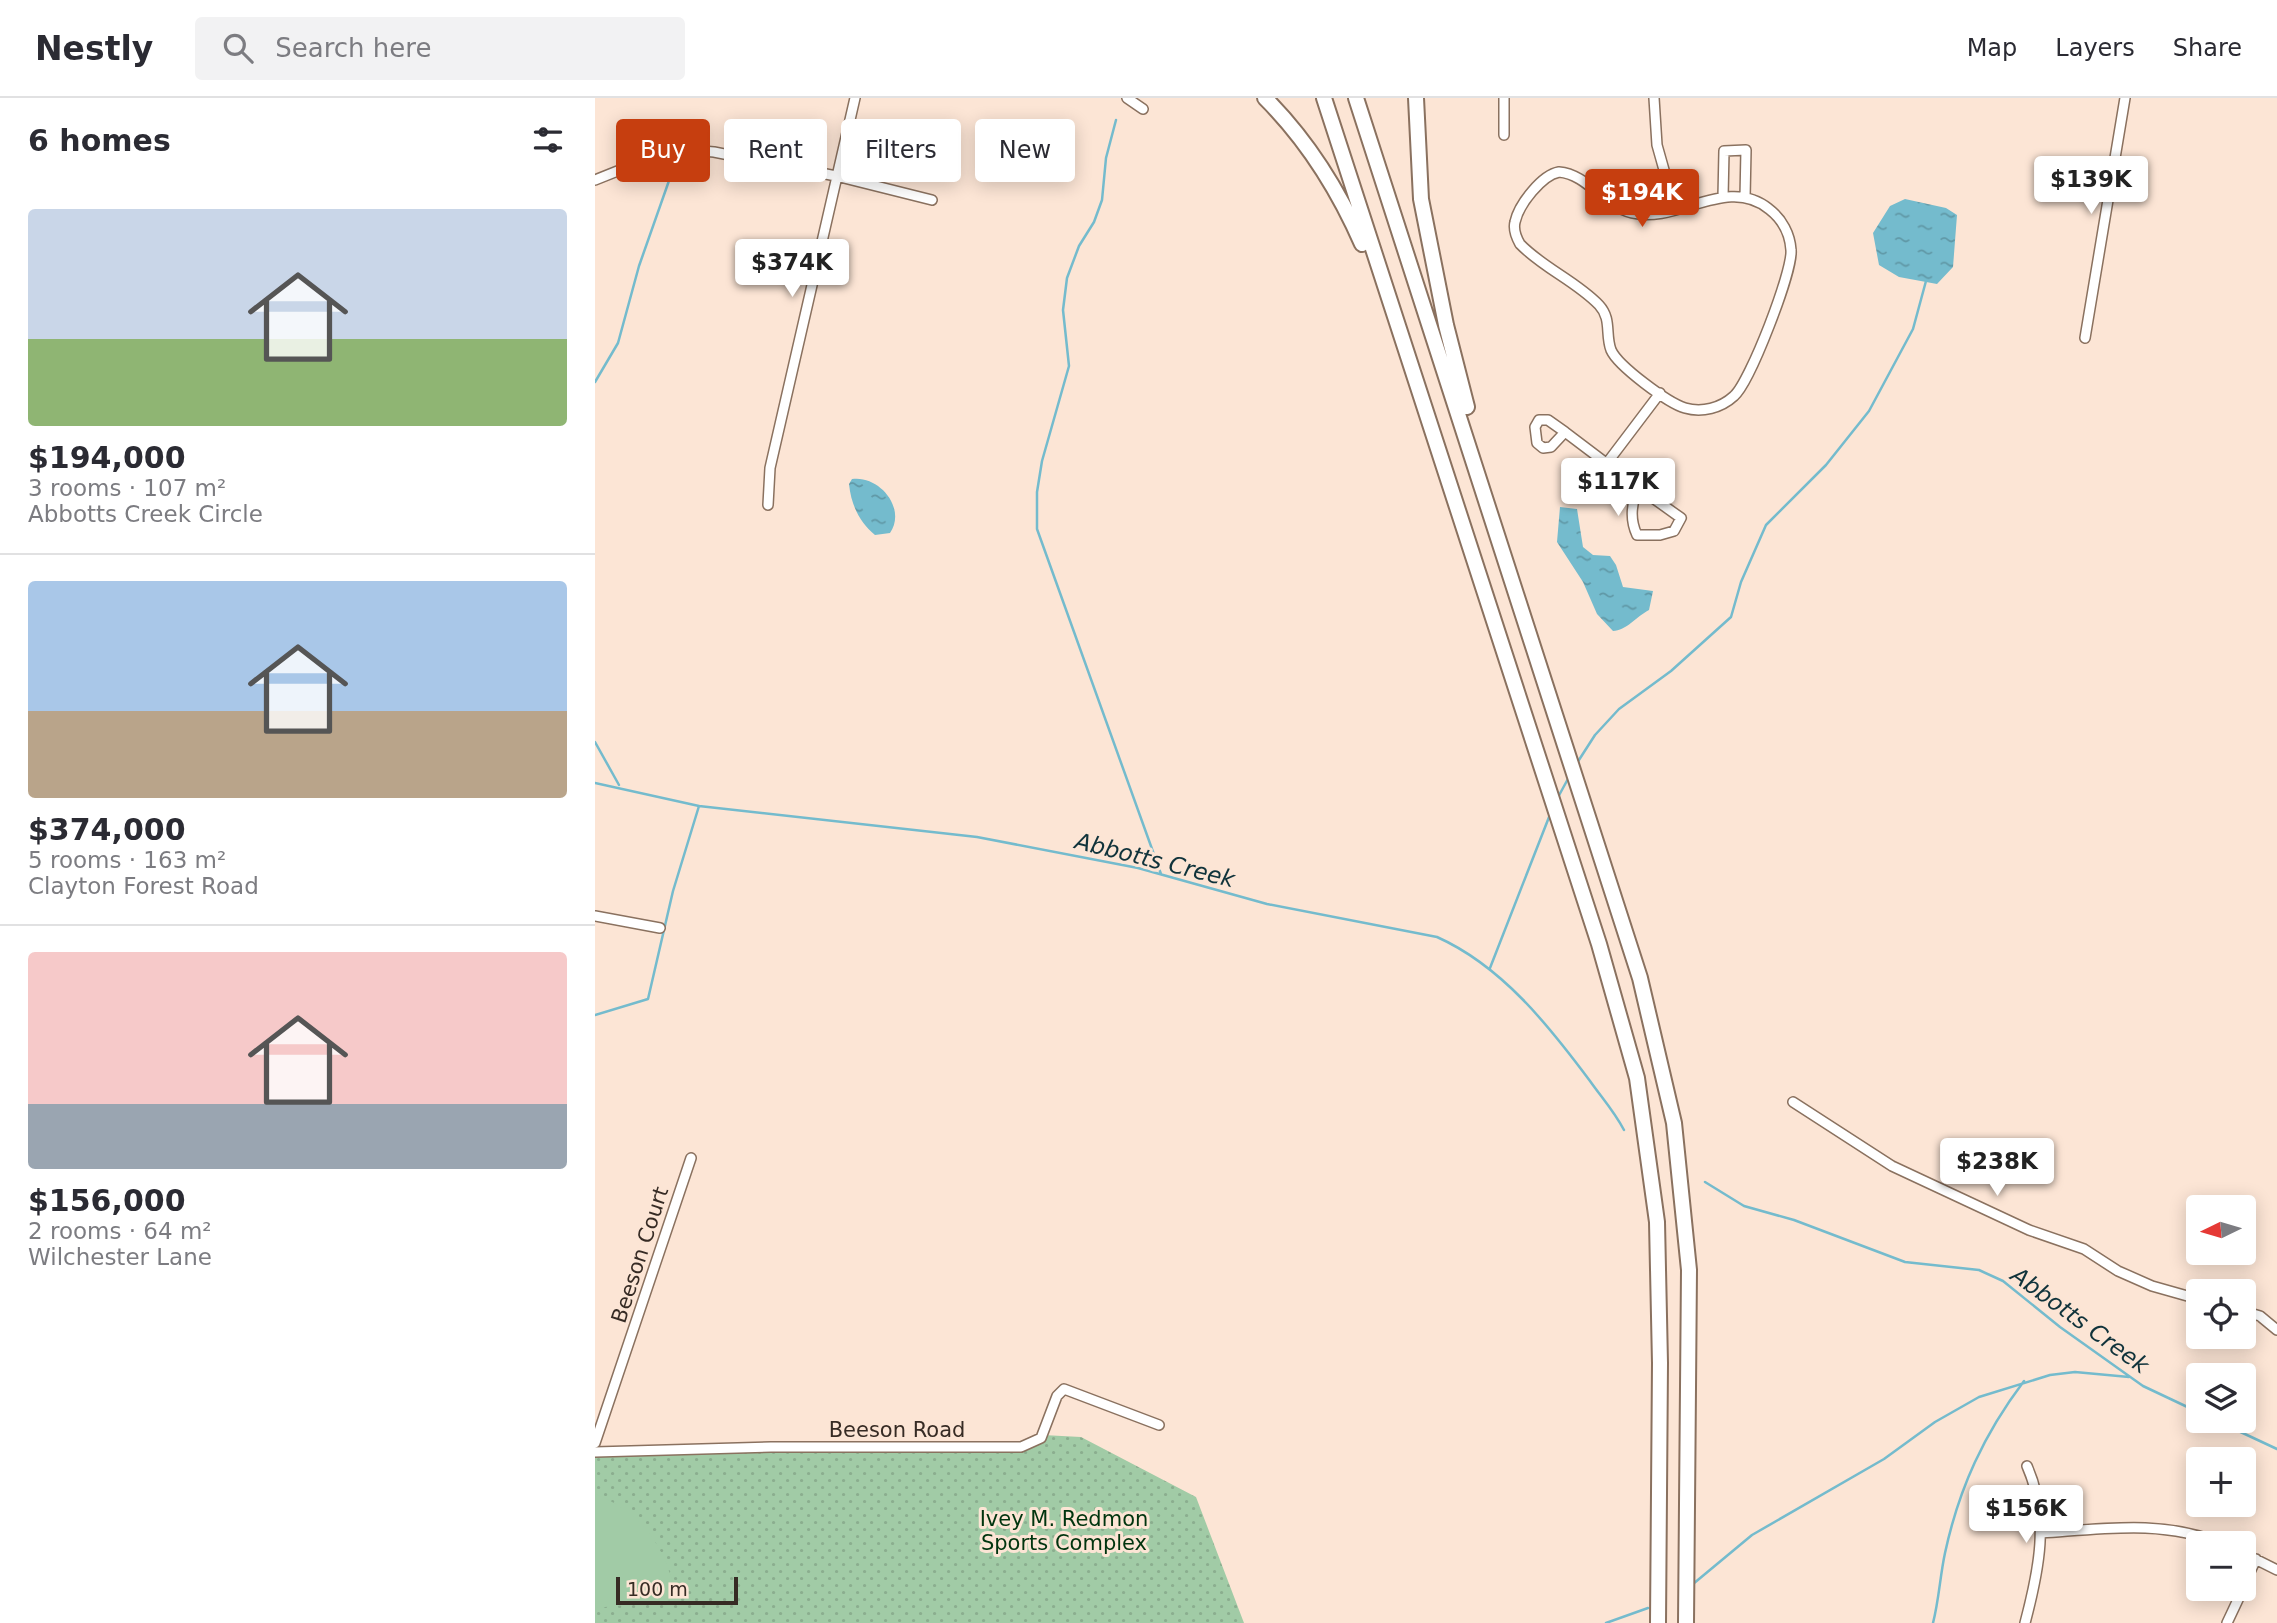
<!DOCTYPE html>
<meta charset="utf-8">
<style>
body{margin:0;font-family:"DejaVu Sans",sans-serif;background:#f2f2f3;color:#2b2b33;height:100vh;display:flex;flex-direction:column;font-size:26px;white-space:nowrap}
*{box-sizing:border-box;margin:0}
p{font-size:23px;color:#7c7c81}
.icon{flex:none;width:38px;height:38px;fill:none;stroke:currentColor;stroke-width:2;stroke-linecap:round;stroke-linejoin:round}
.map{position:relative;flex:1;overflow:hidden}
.details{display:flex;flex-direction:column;background:#fff;width:595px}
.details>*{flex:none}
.guide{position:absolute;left:21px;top:21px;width:665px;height:63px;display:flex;gap:14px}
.needle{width:46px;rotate:265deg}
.buttons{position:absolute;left:1591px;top:1097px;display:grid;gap:14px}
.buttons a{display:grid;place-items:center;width:70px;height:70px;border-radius:7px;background:#fff;box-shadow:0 4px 18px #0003;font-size:35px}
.scale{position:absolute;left:21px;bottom:18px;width:122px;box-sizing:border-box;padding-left:7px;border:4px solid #362b24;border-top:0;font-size:19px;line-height:24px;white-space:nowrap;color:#362b24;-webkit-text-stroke:5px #fce5d5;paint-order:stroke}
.price{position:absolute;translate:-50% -60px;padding:0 16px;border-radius:7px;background:#fff;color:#222;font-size:23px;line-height:46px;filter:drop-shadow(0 2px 4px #0008)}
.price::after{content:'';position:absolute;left:50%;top:42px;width:21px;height:16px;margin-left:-10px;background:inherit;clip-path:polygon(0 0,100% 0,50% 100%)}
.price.selected{background:#c63e0f;color:#fff}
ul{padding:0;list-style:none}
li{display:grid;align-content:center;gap:14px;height:371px;padding:0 28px}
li+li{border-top:2px solid #e1e1e2}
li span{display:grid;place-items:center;height:217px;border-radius:7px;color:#555}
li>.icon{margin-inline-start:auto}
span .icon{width:126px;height:126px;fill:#fffc;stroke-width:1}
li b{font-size:30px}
h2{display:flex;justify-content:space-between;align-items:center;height:84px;padding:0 28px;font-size:30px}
.tag{padding:0 24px;border-radius:7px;background:#fff;box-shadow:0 4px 18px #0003;font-size:24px;line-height:63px}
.tag.selected{background:#c63e0f;color:#fff}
header{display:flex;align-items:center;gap:42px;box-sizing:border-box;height:98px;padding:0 35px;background:#fff;border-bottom:2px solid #e1e1e2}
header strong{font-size:33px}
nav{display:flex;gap:38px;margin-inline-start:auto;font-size:24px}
.search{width:490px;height:63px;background:#f2f2f3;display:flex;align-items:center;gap:18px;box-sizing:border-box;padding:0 24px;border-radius:7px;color:#7c7c81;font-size:26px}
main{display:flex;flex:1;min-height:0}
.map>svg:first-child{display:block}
.green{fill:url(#green-dots)}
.pitch{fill:#a1cba6}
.water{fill:url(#water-ripples)}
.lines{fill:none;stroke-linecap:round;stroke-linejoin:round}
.stream{stroke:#74bbcd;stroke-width:2.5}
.minor-casing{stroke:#8a715f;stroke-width:12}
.highway-casing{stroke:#8a715f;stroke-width:18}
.minor{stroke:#fff;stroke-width:9}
.highway{stroke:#fff;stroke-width:14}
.labels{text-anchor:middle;stroke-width:6;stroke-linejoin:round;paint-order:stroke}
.street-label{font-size:21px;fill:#362b24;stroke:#fce5d5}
.park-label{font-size:21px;fill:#00340e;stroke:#fce5d5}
.water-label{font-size:23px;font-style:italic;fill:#10333b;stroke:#fce5d5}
</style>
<header>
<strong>Nestly</strong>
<div class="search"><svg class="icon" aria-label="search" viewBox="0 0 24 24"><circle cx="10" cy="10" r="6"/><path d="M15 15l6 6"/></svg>Search here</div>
<nav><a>Map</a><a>Layers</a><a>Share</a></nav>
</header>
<main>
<section class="details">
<h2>6 homes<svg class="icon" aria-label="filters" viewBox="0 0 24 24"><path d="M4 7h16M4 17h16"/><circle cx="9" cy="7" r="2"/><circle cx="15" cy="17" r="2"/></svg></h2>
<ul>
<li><span style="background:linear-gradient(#c9d6e8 60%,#8fb573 0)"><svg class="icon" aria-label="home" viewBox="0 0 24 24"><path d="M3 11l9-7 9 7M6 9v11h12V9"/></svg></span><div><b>$194,000</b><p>3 rooms · 107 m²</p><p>Abbotts Creek Circle</p></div></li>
<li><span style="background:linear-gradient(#a9c7e8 60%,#b9a48a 0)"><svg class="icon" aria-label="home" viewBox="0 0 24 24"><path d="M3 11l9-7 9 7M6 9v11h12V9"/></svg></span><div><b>$374,000</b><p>5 rooms · 163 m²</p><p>Clayton Forest Road</p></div></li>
<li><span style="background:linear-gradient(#f6c9c9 70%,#9aa5b1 0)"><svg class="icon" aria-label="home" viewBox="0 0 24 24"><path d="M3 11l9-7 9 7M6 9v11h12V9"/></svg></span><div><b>$156,000</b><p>2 rooms · 64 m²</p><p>Wilchester Lane</p></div></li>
</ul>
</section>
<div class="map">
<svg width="1682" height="1525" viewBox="0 0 1682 1525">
<defs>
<pattern id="green-dots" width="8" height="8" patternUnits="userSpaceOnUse" patternTransform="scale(1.75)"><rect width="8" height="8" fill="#a1cba6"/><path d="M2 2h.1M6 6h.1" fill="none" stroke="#8bae8f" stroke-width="1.8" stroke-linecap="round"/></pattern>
<pattern id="water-ripples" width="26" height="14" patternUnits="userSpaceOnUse" patternTransform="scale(1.75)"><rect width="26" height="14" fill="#74bbcd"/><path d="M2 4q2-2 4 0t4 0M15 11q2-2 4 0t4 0" fill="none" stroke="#6098a6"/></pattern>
</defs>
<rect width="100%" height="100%" fill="#fce5d5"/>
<path class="green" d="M 448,1337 L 486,1339 L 601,1399 L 649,1525 L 0,1525 L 0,1354 L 426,1349 Z"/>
<path class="pitch" d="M 0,1396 C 50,1416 71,1450 82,1502 L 0,1510 Z"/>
<path class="water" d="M 1310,101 L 1351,110 L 1362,117 L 1358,169 L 1342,186 L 1304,179 L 1284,167 L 1278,135 L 1295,108 Z
M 257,381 C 284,377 312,410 295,435 L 280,437 C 264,424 256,406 254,386 Z
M 965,409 L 982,411 L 988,449 L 998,457 L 1015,458 L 1021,467 L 1028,489 L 1058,493 L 1054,512 C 1042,518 1031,533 1018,533 L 1002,516 L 988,484 L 962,444 Z"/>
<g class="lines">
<path class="stream" d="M 521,22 L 511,60 L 507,102 L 499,124 L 484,148 L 472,180 L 468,212 L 474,268 L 447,363 L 442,394 L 442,431 L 566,776
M 0,284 L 23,245 L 44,168 L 76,77
M 0,644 L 24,687
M 982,665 L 1000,637 L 1024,611 L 1076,573 L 1136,519 L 1146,484 L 1171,427 L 1231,367 L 1274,313 L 1318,231 L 1331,183
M 0,685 L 104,708 L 382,739 L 543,770 L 672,806 L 842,839 C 907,868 954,928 995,983 C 1007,1000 1019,1013 1029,1032
M 962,701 L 974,679
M 895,870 L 956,714
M 0,917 L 53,901 L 78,793 L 104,708
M 1110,1084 L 1149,1108 L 1199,1122 L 1310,1164 L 1384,1172 L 1408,1183 L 1465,1229 L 1548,1288 L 1603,1314
M 1622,1323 L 1682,1351
M 1098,1486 L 1157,1437 L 1289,1361 L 1340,1324 L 1384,1299 L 1455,1277 L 1480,1274 L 1534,1279
M 1011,1525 L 1053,1510
M 1338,1525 C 1344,1502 1345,1478 1350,1455 C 1364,1390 1389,1336 1429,1283"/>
<g class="minor-casing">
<path id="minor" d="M 532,0 L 548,11
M 1059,0 L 1062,47 L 1080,111
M 909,37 L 909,0
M 964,74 C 992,76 1009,108 1037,115 C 1083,126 1132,77 1174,111 C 1187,121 1195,136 1196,152 C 1198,173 1155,284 1139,298 C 1126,310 1107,315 1090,310 C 1073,305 1023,268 1016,252 C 1010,236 1017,221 1004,207 C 981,183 948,170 925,146 C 921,139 918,132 920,124 C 924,106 947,77 964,74 Z
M 0,82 L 50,62 L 96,52 L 119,54 L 241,78 L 337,102
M 1128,99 L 1129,53 L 1151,52 L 1150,100
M 1490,240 L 1530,0
M 944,322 L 953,322 L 970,334 L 956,349 L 948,350 L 942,345 L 940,329 Z
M 970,334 L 1044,390
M 1012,365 L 1065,295
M 1044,390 L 1086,420 L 1079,433 L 1065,437 L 1042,437 C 1035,422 1036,405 1044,390 Z
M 173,407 L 175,370 L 260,0
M 0,818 L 65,830
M 1198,1004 L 1297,1068 L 1434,1132 L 1489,1151 L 1523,1173 L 1557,1188 L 1603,1201
M 1648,1213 L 1665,1218 L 1682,1232
M 0,1345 L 96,1060
M 0,1354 L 176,1349 L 426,1349 L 446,1340 L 462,1298 L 469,1291 L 564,1327
M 1447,1435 C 1506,1431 1570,1421 1626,1446
M 1648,1455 L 1682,1472
M 1648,1489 L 1661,1461
M 1430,1525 C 1444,1472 1455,1420 1432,1368
M 1632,1525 L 1648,1491"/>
</g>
<g class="highway-casing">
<path id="highway" d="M 670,0 C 712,42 743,91 767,146
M 729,0 L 1004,846 L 1042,980 L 1062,1124 L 1065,1265 L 1063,1525
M 761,0 L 1045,880 L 1079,1025 L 1094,1172 L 1091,1525
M 821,0 L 826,101 L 851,227 L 872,309"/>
</g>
<use href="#minor" class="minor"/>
<use href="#highway" class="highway"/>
</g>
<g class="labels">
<g class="street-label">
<text transform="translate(45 1157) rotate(-72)" y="7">Beeson Court</text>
<text x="302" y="1339">Beeson Road</text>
</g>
<g class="park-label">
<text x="469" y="1428">Ivey M. Redmon<tspan x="469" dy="24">Sports Complex</tspan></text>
</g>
<g class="water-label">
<text transform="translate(560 762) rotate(14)" y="8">Abbotts Creek</text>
<text transform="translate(1485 1222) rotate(36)" y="8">Abbotts Creek</text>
</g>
</g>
</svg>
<div class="buttons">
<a><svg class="needle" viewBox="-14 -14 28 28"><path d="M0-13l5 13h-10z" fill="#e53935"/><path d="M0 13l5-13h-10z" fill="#7c7c81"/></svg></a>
<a><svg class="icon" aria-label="locate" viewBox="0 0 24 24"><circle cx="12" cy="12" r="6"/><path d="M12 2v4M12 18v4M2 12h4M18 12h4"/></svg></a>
<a><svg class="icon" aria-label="layers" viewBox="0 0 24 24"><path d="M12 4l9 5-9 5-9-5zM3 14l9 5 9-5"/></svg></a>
<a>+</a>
<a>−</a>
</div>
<div class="scale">100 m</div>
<b class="price" style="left:1496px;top:118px">$139K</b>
<b class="price selected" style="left:1047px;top:131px">$194K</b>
<b class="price" style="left:197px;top:201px">$374K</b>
<b class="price" style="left:1023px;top:420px">$117K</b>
<b class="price" style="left:1402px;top:1100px">$238K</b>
<b class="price" style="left:1431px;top:1447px">$156K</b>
<div class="guide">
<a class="tag selected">Buy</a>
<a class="tag">Rent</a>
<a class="tag">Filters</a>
<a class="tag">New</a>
</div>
</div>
</main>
